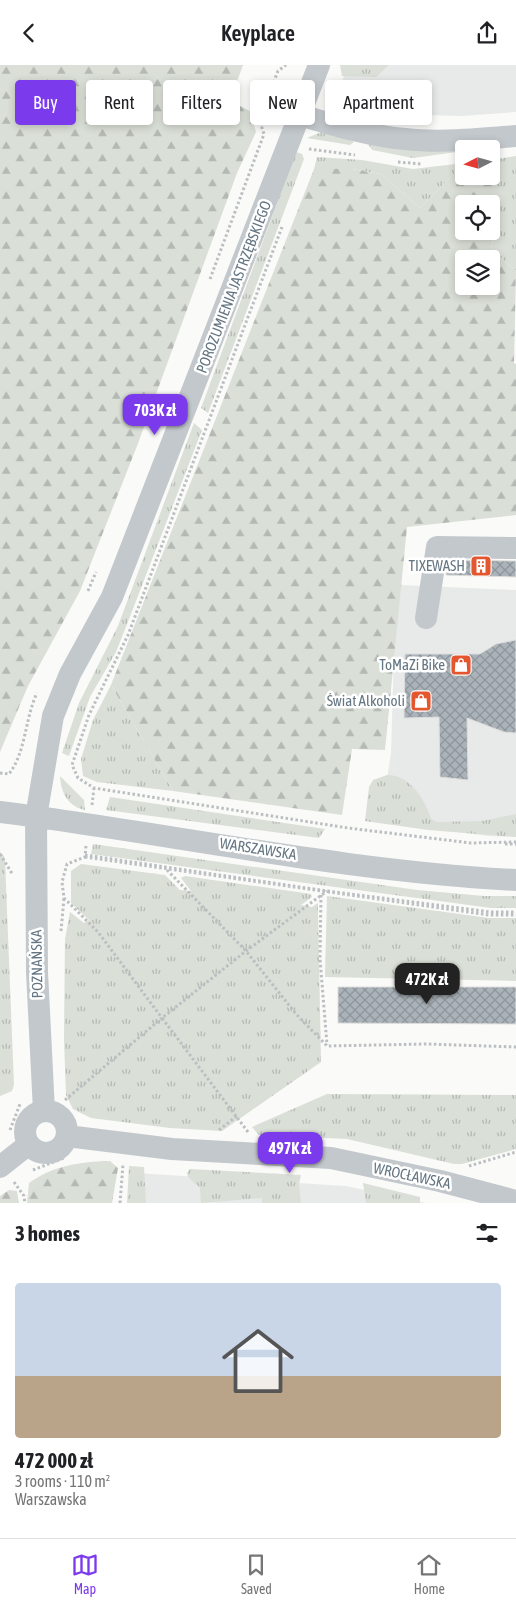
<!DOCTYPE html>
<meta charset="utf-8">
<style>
body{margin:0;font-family:"Asap Condensed",sans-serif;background:#f6f6f6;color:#202124;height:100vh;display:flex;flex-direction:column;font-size:19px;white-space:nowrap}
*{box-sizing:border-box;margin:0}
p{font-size:16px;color:#757577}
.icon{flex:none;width:28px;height:28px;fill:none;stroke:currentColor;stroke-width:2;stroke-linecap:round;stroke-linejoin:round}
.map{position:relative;height:1138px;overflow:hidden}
.details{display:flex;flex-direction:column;background:#fff;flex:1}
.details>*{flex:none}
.hud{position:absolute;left:15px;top:15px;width:486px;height:45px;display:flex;gap:10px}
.needle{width:32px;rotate:264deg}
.buttons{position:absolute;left:455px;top:75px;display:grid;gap:10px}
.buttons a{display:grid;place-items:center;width:45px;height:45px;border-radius:5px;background:#fff;box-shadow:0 2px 8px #0003;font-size:25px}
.price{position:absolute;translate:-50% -42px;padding:0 11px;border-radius:10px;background:#7c3aed;color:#fff;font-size:16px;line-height:32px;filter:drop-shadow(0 1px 2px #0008)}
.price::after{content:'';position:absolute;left:50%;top:30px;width:15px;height:11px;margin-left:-8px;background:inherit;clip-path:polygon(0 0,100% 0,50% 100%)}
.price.current{background:#222;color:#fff}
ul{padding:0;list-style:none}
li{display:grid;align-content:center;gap:10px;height:265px;padding:0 15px}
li+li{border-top:1px solid #e0e0e0}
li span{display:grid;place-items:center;height:155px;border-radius:5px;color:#555}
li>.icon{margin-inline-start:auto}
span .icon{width:90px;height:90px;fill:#fffc;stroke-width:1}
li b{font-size:21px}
h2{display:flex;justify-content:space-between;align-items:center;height:60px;padding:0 15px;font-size:21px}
.chip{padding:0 18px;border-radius:5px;background:#fff;box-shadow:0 2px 8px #0003;font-size:18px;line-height:45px}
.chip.current{background:#7c3aed;color:#fff}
header{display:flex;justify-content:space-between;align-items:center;height:65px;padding:0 15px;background:#fff;font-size:22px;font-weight:600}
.dock{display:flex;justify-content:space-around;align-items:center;height:70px;border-top:1px solid #e0e0e0;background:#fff;font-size:14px;color:#757577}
.dock a{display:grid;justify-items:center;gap:2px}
.dock .current{color:#7c3aed}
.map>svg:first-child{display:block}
.built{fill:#e8e9e9}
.grass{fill:url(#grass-tufts)}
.forest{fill:url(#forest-firs);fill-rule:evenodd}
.building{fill:url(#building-cross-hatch);stroke:#dcdcda}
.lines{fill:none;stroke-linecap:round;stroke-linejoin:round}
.path{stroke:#bbbfc2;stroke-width:3;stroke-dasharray:2.5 2.5;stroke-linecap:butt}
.minor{stroke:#c3c8cc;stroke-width:22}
.labels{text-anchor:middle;stroke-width:5;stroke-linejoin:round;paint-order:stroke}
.street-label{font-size:15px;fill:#657683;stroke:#fff}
.poi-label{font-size:15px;fill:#657683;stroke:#fff;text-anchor:end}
</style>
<header><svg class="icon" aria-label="back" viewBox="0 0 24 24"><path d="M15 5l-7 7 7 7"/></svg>Keyplace<svg class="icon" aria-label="share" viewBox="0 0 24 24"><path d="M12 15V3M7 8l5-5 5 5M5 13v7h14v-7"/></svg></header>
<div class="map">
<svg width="516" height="1138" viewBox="0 0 516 1138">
<defs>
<pattern id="grass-tufts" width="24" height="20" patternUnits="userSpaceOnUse" patternTransform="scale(1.25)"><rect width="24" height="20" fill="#dadfd7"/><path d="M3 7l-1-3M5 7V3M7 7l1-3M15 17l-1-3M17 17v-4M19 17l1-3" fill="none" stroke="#b4b9b4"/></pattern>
<pattern id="forest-firs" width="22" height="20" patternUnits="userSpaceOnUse" patternTransform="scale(1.25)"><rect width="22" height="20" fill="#dadfd7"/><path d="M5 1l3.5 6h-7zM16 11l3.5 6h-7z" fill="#b4b9b4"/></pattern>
<pattern id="building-cross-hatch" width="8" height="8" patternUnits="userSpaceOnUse" patternTransform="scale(1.25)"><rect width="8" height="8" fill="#aab3b9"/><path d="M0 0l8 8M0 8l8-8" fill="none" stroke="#8e969c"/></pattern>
</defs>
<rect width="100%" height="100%" fill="#fafaf8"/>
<path class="built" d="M 348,0 L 516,0 L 516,47 L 462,51 L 423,50 L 358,38 L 340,22 Z
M 401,520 L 516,525 L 516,772 L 489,771 L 365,756 L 387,714 L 391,688 L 394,587 Z
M 135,1108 L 346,1121 L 426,1138 L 133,1138 Z"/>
<path class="grass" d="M 340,0 L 389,0 L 376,12 L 342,11 Z
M 326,65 L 354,77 L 350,80 L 307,73 Z
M 368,79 L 464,86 L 413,93 L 372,85 Z
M 296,87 L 302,89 L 304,94 L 208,348 L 201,343 Z
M 516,91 L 516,206 L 491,184 L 500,141 L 490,111 L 491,95 Z
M 317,92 L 362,95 L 413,104 L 464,98 L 464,106 L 458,105 L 420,143 L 381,109 L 352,104 L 314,104 Z
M 194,358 L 202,365 L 131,549 L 116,587 L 90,632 L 69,691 L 62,688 L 79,638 L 118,561 Z
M 111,620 L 173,726 L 97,717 L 83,711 L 81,694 L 93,655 Z
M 387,710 C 410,710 425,734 431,754 L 437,757 L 482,756 L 516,749 L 516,772 L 428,765 L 365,756 L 369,722 L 373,715 Z
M 60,711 L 84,735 L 85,745 C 67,741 61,727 60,711 Z
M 110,732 L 325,764 L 319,773 L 106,745 Z
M 93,779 L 417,825 L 484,831 L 516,831 L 516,843 L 491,843 L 91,789 Z
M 0,787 L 4,791 L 5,796 L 14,1020 L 12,1026 L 0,1031 Z
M 81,799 L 165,810 L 180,825 L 191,826 L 181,813 L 185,811 L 311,829 L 312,832 L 301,840 L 312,842 L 318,838 L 318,843 L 321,997 L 222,1066 L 170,1063 L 91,1053 L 73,1044 L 66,1030 L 64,974 L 65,874 L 70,847 L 84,858 L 89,855 L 71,838 L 71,806 Z
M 327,831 L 489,853 L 516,853 L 516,916 L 325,912 Z
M 327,1029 L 516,1030 L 516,1084 L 462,1099 L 454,1099 L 347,1074 L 259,1070 L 252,1062 Z
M 129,1101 L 144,1102 L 146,1138 L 127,1138 Z
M 190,1104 L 301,1110 L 299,1119 L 301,1138 L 262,1138 L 262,1133 L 201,1138 L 200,1123 L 188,1112 L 187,1108 Z
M 363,1118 L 420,1132 L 420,1138 L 366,1138 Z"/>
<path class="forest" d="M 0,0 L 243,0 L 230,36 L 250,46 L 256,67 L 237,108 L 137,381 L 80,526 L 28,621 L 0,687 Z
M 314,104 L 352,104 L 381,109 L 420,143 L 458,105 L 464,106 L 464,111 L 492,112 L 500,141 L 491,184 L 516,206 L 514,298 L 516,299 L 516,450 L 407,462 L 385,685 L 352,684 L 342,750 L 173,726 L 111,620 ZM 464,139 L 491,139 L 491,166 L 464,166 ZM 464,194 L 491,194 L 491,221 L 464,221 Z
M 110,1096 L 118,1103 L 112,1138 L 27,1138 L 29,1118 C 55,1100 79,1097 110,1096 Z
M 9,1125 L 17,1126 L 19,1138 L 0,1138 L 0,1131 Z"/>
<path class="building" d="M 448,495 L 516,496 L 516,512 L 446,510 Z
M 516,575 L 516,668 L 504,667 L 467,653 L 468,715 L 440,712 L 439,652 L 404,653 L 405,589 L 480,589 L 496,579 Z
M 338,922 L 516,922 L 516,959 L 338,958 Z"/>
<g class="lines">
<path class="path" d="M 334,24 L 344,39
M 309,84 L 355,90
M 398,97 L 421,99
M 282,162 L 128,570 L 89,650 L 72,700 L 78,713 L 94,723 L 348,763 L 471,778 L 516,777
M 210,214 L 264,69 L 259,54 L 278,6 L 286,0
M 88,526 L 96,507
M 0,708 L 9,709 C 26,687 25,653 37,628
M 92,740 L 94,723
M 505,779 L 516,779
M 0,789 L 13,810
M 85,790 L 327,826 L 491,847 L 516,847
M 85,792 L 489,850 L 516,850
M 167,805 L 246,886 L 296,949 L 327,981 L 427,979 L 516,982
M 321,830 L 320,894 L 327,980
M 61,866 L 64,833
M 65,1035 L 162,953 L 98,867 L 64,833 L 62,817 L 67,799 L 85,792 L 86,781
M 10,1065 L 20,1039
M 219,1065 L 237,1051
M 248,1067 L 162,953 L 246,886 L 327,826
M 469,1101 L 516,1087
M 33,1105 L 64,1093
M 14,1117 L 24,1131 L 25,1138
M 120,1138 L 123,1099"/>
<path class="minor" d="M 300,50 C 334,60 369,71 405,74 C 441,78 480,74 516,71
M 426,553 L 437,482 L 516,483
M 0,747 C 172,769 343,806 516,815
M25 1067a21 21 0 1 1 42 0a21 21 0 1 1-42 0Z
M 44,1046 L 37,907 L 36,752 L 53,651 L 70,609 L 112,532 L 319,0
M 67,1071 L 172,1084 L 331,1093 L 440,1116 L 516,1136
M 0,1102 L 29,1079"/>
</g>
<defs>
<g id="building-square" transform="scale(1.125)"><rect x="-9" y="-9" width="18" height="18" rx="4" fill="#e4572e" stroke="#fff"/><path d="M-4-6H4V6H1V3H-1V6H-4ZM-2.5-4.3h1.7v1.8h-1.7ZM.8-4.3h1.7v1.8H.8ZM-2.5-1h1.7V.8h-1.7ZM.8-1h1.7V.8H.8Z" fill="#fff"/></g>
<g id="shop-square" transform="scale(1.125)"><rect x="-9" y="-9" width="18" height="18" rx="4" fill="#e4572e" stroke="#fff"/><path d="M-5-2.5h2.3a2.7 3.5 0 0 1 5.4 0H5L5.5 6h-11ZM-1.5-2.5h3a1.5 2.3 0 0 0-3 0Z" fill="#fff"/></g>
</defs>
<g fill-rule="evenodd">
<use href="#building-square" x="481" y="501"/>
<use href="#shop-square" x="461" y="600"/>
<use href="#shop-square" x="421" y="636"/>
</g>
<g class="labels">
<g class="street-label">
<text transform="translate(234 222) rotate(-69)" y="5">POROZUMIENIA JASTRZĘBSKIEGO</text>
<text transform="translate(258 784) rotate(9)" y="5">WARSZAWSKA</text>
<text transform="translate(37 899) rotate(-91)" y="5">POZNAŃSKA</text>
<text transform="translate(412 1111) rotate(12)" y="5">WROCŁAWSKA</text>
</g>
<g class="poi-label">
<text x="465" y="506">TIXEWASH</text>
<text x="445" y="605">ToMaZi Bike</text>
<text x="405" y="641">Świat Alkoholi</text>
</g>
</g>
</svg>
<div class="buttons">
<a><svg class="needle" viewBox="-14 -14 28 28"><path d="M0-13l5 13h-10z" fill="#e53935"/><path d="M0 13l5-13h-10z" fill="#757577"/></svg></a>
<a><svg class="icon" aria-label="locate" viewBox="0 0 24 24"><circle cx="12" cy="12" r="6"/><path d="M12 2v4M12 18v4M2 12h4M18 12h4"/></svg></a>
<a><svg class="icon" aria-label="layers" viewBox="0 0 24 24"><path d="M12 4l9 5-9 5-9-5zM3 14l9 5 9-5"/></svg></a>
</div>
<b class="price" style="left:155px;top:371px">703K zł</b>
<b class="price current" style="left:427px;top:940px">472K zł</b>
<b class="price" style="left:290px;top:1109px">497K zł</b>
<div class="hud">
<a class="chip current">Buy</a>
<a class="chip">Rent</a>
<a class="chip">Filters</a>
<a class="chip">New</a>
<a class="chip">Apartment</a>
</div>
</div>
<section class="details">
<h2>3 homes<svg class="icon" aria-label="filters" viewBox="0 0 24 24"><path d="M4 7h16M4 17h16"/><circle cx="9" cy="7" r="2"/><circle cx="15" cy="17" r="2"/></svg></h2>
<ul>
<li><span style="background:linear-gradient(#c9d6e8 60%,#b9a48a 0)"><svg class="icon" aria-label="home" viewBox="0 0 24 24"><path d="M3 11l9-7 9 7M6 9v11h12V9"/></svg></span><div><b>472 000 zł</b><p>3 rooms · 110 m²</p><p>Warszawska</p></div></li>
</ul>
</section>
<nav class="dock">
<a class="current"><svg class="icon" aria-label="map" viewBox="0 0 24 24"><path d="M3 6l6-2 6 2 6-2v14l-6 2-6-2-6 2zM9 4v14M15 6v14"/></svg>Map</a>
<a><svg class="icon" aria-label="saved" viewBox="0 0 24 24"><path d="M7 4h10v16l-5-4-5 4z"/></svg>Saved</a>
<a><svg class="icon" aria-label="home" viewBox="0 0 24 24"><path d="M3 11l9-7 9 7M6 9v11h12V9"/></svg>Home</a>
</nav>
